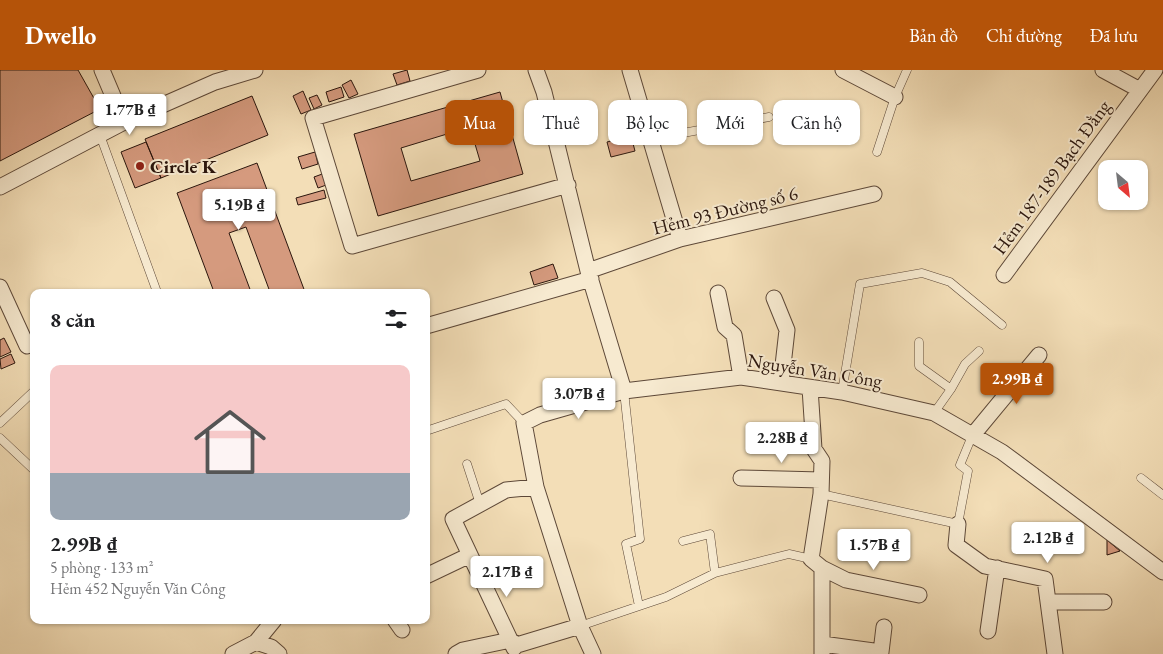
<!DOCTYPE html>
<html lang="vi">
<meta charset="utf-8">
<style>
body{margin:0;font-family:"EB Garamond",serif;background:#f2f2f2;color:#202124;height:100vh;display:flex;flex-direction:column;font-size:19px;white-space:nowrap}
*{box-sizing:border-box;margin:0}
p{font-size:16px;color:#757577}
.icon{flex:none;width:28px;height:28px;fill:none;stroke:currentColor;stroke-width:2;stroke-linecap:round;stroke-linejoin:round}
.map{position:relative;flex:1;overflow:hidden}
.panel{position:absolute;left:30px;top:219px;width:400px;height:335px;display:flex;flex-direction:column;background:#fff;border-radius:10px;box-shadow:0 1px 4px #0004}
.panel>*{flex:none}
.guide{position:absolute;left:445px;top:30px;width:475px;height:45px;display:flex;gap:10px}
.needle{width:32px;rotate:152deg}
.controls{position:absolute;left:1098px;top:90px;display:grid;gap:10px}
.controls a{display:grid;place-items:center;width:50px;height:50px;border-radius:10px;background:#fff;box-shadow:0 1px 4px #0004;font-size:25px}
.price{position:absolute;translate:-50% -42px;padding:0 11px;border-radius:5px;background:#fff;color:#222;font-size:16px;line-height:32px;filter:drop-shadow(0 1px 2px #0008)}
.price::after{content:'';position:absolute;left:50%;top:30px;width:15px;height:11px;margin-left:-8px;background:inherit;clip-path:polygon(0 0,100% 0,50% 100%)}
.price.current{background:#b45309;color:#fff}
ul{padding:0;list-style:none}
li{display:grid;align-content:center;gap:10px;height:265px;padding:0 20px}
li+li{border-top:1px solid #e0e0e0}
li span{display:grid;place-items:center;height:155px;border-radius:10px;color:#555}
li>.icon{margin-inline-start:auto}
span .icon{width:90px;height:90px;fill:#fffc;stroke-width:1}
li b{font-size:21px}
h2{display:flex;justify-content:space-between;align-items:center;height:60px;padding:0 20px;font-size:21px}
.chip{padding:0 18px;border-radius:10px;background:#fff;box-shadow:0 1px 4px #0004;font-size:18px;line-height:45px}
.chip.current{background:#b45309;color:#fff}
header{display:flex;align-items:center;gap:30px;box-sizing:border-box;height:70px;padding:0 25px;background:#b45309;color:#fff}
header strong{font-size:24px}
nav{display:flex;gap:28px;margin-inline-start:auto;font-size:18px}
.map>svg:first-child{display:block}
.building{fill:#d59a7e;stroke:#2b160d;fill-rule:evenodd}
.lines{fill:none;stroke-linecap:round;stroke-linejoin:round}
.service-casing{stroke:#5d4838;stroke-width:9}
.minor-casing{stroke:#5d4838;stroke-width:17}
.service{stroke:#f7ead0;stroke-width:8}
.minor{stroke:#f7ead0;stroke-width:15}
.poi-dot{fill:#8f2418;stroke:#f7ead0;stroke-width:2}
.labels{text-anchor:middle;stroke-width:4;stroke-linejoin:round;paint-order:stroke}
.poi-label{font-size:19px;font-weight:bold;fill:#2b160d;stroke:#f7ead0;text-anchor:start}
.street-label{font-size:19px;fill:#2b160d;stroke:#f7ead0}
</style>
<header>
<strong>Dwello</strong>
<nav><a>Bản đồ</a><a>Chỉ đường</a><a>Đã lưu</a></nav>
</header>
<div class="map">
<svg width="1163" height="584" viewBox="0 0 1163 584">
<rect width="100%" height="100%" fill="#f3deb7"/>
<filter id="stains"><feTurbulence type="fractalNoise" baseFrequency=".004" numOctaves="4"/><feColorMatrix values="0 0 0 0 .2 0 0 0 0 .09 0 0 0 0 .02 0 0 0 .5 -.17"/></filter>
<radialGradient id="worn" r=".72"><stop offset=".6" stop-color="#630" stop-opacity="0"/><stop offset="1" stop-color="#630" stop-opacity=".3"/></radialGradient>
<path class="building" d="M 0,0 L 78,0 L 100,39 L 0,91 Z
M 407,0 L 410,11 L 397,15 L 393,4 Z
M 351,10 L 358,24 L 349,28 L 342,15 Z
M 341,17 L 344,27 L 329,32 L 326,22 Z
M 303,21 L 311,40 L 301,44 L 293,26 Z
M 500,22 L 523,104 L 378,146 L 354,64 ZM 470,57 L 480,91 L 411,111 L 401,78 Z
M 317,25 L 322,35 L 314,39 L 309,28 Z
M 252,26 L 268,65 L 161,108 L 145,69 Z
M 581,37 L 583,47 L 565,52 L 562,42 Z
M 631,66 L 635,81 L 611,87 L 607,72 Z
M 146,72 L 161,108 L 135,118 L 121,82 Z
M 315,82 L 318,94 L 302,99 L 298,87 Z
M 257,93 L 305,222 L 270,222 L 246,157 L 229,163 L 251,222 L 214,222 L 177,123 Z
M 325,103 L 329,114 L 318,118 L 314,107 Z
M 324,120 L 326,128 L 298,135 L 296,128 Z
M 553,194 L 558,208 L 534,215 L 530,202 Z
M 4,268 L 11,282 L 0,287 L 0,270 Z
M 11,284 L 15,293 L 1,299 L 0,289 Z
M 1107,470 L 1120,481 L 1107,485 Z"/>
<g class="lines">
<g class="service-casing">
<path id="service" d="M 100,65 L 157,222
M 651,69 L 769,47
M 877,82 L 895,27 L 907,0
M 919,272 L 919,296 L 951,319
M 624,321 L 640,469 L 626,474 L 639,536
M 842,322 L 860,214 L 922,203 L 950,212 L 1002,255
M 934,343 L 951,319 L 965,294 L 979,281
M 0,353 L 34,321
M 426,361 L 506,334 L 524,353
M 0,368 L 34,400
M 467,394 L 480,434
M 1141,408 L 1163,425
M 821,424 L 958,454 L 968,401 L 960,395 L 972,366
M 683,471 L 710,464 L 715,503
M 580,556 L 666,527 L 715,503 L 789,484 L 811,489"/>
</g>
<g class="minor-casing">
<path id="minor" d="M 102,0 L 124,52
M 478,0 L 313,48 L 352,176 L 568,115
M 536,0 L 544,22 L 588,201 L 624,321 L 741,307 L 842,322 L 934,343 L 1002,382 L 1163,502
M 630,0 L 680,169
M 843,0 L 895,27
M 1103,0 L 1140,20
M 0,117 L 124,52 L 215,12 L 255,0
M 588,201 L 680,169 L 874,124
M 1004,205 L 1155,0
M 0,217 L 27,276
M 718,223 L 725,257 L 734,265 L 741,307
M 774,228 L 787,260 L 781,313
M 426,256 L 591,209
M 810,318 L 814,379 L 822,391 L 821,424 L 811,489 L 822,498 L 822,584
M 972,366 L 1039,285
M 741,408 L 821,410
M 958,454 L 956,475 L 985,496 L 1045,509 L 1055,584
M 470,485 L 514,578
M 822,498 L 846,510 L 919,525
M 426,506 L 470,485 L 453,449 L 506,420 L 536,417
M 1048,532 L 1104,532
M 395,550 L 402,560
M 988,561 L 997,498
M 256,572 L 274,550
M 822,574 L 881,582 L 884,557
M 233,584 L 256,572 L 271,577 L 279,584
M 456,584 L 463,580 L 510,570 L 517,575 L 580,556
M 593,584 L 580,556 L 536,417 L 524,353 L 540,345 L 624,321"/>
</g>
<use href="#service" class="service"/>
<use href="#minor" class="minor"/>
</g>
<circle class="poi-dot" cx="140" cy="96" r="5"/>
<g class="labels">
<g class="poi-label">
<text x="150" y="103">Circle K</text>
</g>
<g class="street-label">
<text transform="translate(1051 107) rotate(-54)" y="7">Hẻm 187-189 Bạch Đằng</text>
<text transform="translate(725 140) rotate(-14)" y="7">Hẻm 93 Đường số 6</text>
<text transform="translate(815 300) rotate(9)" y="7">Nguyễn Văn Công</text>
</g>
</g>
<rect width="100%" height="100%" filter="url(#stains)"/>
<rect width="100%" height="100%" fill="url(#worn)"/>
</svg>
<div class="controls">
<a><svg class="needle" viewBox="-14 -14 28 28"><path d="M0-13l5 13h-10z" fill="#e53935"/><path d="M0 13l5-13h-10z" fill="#757577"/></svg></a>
</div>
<b class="price" style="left:130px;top:66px">1.77B ₫</b>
<b class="price" style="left:239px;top:161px">5.19B ₫</b>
<b class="price current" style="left:1017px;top:335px">2.99B ₫</b>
<b class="price" style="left:579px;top:350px">3.07B ₫</b>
<b class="price" style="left:782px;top:394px">2.28B ₫</b>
<b class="price" style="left:1048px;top:494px">2.12B ₫</b>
<b class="price" style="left:874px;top:501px">1.57B ₫</b>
<b class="price" style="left:507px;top:528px">2.17B ₫</b>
<div class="guide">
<a class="chip current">Mua</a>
<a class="chip">Thuê</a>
<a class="chip">Bộ lọc</a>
<a class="chip">Mới</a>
<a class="chip">Căn hộ</a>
</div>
<section class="panel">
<h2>8 căn<svg class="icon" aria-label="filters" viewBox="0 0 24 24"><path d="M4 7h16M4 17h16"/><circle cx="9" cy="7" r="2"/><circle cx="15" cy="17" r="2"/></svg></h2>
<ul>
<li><span style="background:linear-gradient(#f6c9c9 70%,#9aa5b1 0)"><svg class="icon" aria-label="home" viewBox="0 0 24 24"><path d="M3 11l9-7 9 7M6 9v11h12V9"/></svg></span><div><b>2.99B ₫</b><p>5 phòng · 133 m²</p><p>Hẻm 452 Nguyễn Văn Công</p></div></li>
</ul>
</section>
</div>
